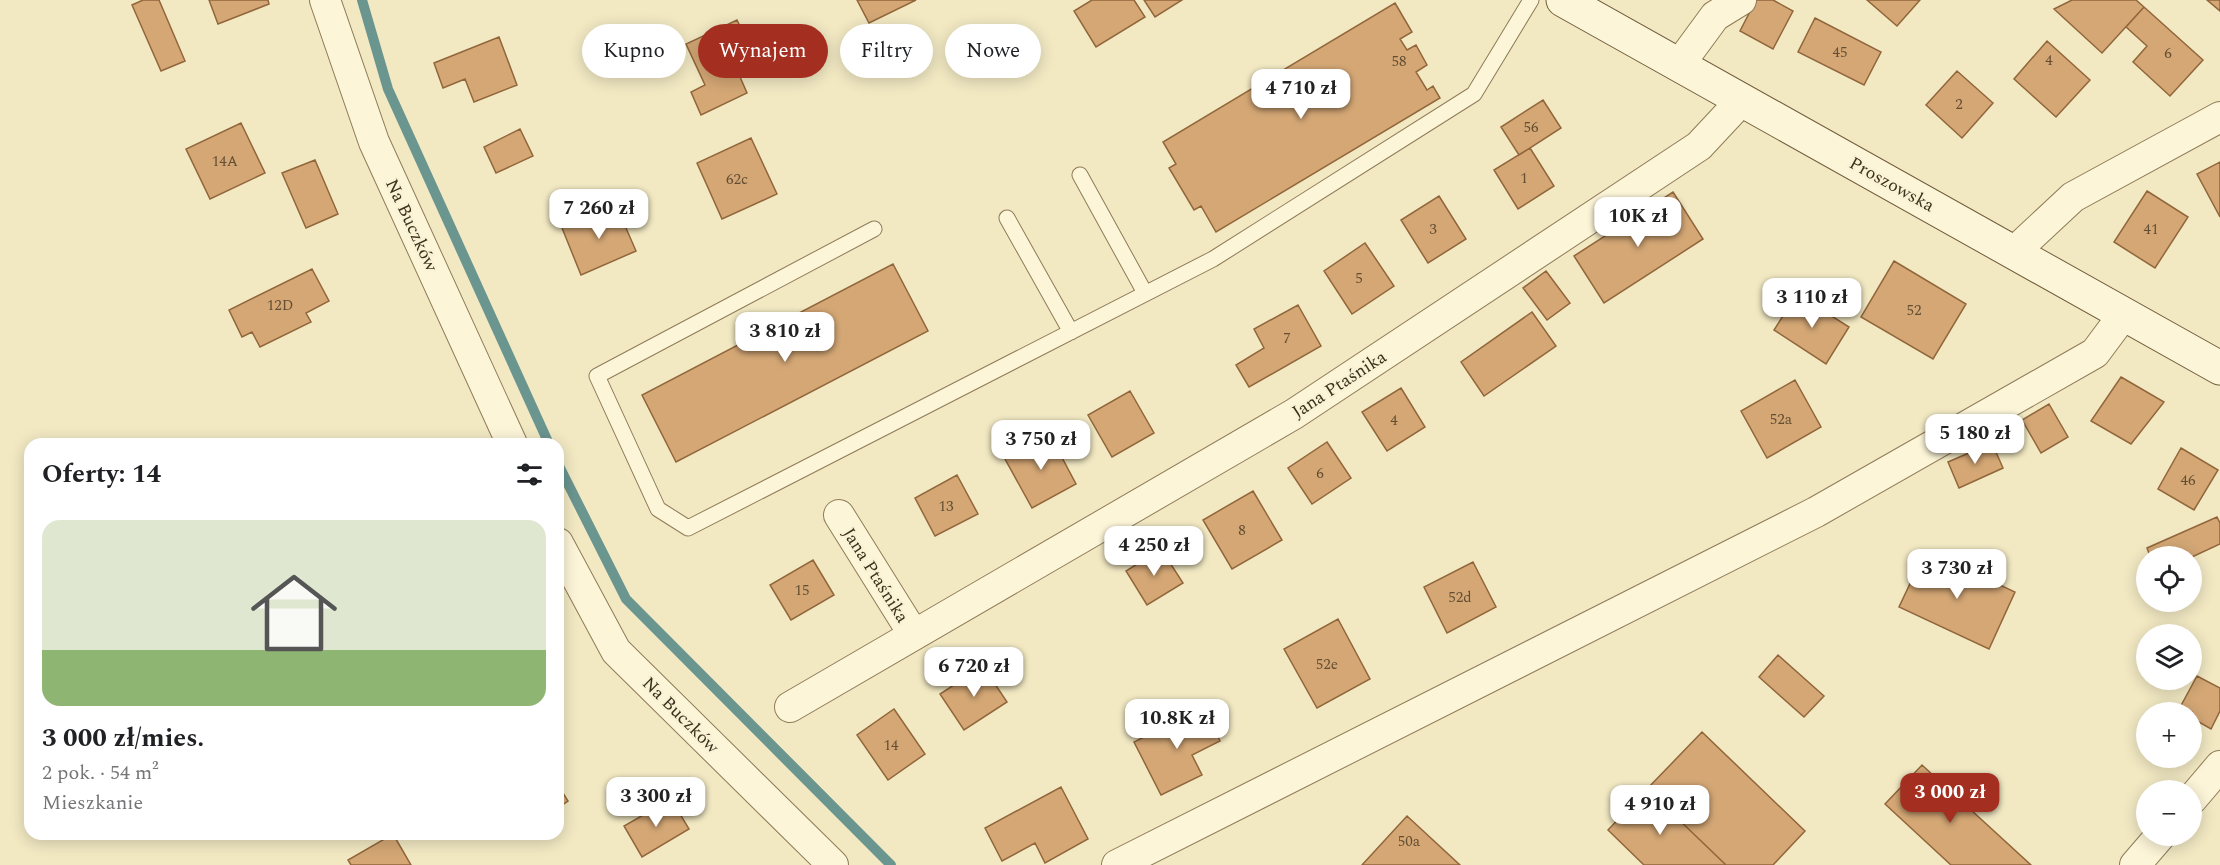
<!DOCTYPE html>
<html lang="pl">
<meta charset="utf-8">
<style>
body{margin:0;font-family:Spectral,serif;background:#f2f2f2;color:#202124;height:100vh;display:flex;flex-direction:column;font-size:22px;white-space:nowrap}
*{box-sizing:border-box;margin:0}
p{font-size:20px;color:#757577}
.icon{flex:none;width:33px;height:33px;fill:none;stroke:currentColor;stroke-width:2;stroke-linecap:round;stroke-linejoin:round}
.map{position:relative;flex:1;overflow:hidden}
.side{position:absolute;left:24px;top:438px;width:540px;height:402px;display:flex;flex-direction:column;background:#fff;border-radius:18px;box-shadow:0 3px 15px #0003}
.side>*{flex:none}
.top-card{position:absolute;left:582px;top:24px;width:570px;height:54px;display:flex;gap:12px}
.tools{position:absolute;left:2136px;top:546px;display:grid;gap:12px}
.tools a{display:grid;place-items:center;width:66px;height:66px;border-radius:50%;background:#fff;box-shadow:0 3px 15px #0003;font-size:30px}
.price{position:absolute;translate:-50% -51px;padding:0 14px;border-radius:12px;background:#fff;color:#222;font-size:20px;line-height:39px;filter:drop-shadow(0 2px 3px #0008)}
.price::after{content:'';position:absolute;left:50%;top:36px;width:18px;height:14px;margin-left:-9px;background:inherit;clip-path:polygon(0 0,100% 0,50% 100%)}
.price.on{background:#a42f21;color:#fff}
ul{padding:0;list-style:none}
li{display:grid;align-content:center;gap:12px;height:318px;padding:0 18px}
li+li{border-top:2px solid #e0e0e0}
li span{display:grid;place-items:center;height:186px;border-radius:18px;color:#555}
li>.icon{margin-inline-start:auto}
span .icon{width:108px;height:108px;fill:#fffc;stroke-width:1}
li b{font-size:26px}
h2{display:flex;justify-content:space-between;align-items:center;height:72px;padding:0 18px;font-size:26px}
.chip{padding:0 21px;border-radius:27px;background:#fff;box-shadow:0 3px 15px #0003;font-size:21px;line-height:54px}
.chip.on{background:#a42f21;color:#fff}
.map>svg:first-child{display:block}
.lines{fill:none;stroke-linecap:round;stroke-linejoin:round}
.stream{stroke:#6b958f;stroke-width:10}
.building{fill:#d4a775;stroke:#91663b;stroke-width:1.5}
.lane-casing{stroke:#8f7b58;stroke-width:17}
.street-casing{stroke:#8f7b58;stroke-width:32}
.secondary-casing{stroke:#715c3b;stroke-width:35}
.lane{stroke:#fcf5d8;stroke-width:15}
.street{stroke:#fcf5d8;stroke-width:30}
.secondary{stroke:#fcf5d8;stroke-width:33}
.labels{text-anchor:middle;stroke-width:4.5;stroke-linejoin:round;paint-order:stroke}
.number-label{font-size:15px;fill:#634e33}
.street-label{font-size:18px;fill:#3d301d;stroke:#f9f2d4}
</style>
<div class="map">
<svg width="2220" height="865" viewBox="0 0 2220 865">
<rect width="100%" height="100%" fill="#f2e9c3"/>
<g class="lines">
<path class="stream" d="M 362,0 L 388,89 L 549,444
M 558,464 L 626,599 L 891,865"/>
</g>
<path class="building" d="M 143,0 L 159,0 L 185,61 L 161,71 L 132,5 Z
M 209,0 L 268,0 L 269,4 L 218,24 Z
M 857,0 L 916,0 L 869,23 Z
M 1092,0 L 1134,0 L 1145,17 L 1096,47 L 1074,11 Z
M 1144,0 L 1182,0 L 1155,17 Z
M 1756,0 L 1773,0 L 1793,11 L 1773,49 L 1740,31 Z
M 1867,0 L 1920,0 L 1897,26 Z
M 2072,0 L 2136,0 L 2144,7 L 2102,53 L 2054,9 Z
M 2207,0 L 2220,0 L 2220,11 Z
M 1395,3 L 1412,32 L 1400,39 L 1407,50 L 1416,45 L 1427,65 L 1416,72 L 1427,90 L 1433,86 L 1440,98 L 1216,232 L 1201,206 L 1194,210 L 1169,168 L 1176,164 L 1163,142 Z
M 2144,7 L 2203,60 L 2170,96 L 2133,62 L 2147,46 L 2126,27 Z
M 1815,18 L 1881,52 L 1864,85 L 1798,52 Z
M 737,20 L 757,61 L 737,70 L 747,93 L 701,115 L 691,92 L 705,85 L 686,44 Z
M 499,37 L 517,85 L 474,102 L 465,79 L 443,88 L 434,63 Z
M 2047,41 L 2090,80 L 2056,117 L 2014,79 Z
M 1957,71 L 1993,103 L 1962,138 L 1926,105 Z
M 1543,100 L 1561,128 L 1519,155 L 1501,127 Z
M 241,123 L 265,173 L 210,199 L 186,149 Z
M 520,129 L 533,156 L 496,173 L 484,147 Z
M 751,138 L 777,194 L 722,219 L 697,163 Z
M 1530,148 L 1554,186 L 1518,209 L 1494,170 Z
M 315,160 L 338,214 L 306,228 L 282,173 Z
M 2220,162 L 2220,217 L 2197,174 Z
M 2147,191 L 2188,217 L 2155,268 L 2114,242 Z
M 1673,192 L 1703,239 L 1604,303 L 1574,256 Z
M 1439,196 L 1466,239 L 1428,263 L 1401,220 Z
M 616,205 L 636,251 L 581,275 L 562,228 Z
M 1365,243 L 1394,286 L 1352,314 L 1324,271 Z
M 1894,261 L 1966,304 L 1933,359 L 1861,317 Z
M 893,264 L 928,331 L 676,462 L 642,395 Z
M 312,269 L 329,301 L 306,313 L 311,322 L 260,347 L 252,332 L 242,337 L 229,310 Z
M 1546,271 L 1570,303 L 1547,320 L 1523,288 Z
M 1797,294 L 1849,327 L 1826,364 L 1774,330 Z
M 1298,305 L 1321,346 L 1249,387 L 1236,365 L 1264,348 L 1254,329 Z
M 1532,312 L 1556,346 L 1484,396 L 1461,362 Z
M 2121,377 L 2164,402 L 2131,444 L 2091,421 Z
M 1795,380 L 1821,427 L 1767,458 L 1741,411 Z
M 1401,388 L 1425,427 L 1387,451 L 1362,412 Z
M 1130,391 L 1154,433 L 1112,457 L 1088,415 Z
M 2049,404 L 2068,437 L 2041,453 L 2022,420 Z
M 1050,435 L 1076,484 L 1032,508 L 1005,459 Z
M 1327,442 L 1351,478 L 1312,504 L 1288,468 Z
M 1992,443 L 2003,468 L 1959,488 L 1948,462 Z
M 2181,448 L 2218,470 L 2194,510 L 2158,489 Z
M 957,475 L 978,514 L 935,536 L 915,498 Z
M 1253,491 L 1282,540 L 1232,569 L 1203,520 Z
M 2217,517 L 2220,523 L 2220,544 L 2192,557 L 2150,556 L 2147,548 Z
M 1161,549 L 1183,583 L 1147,605 L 1126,571 Z
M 1926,550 L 2015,592 L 1989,649 L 1899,607 Z
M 813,560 L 834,595 L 791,620 L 770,585 Z
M 1473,562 L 1496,607 L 1447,633 L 1424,587 Z
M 1338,619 L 1370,679 L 1317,708 L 1284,649 Z
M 1778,655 L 1824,696 L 1804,717 L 1759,677 Z
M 983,666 L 1007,702 L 964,730 L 940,694 Z
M 2197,676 L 2220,688 L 2220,711 L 2211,729 L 2192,718 L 2192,712 L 2178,711 Z
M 1203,707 L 1220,741 L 1192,755 L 1202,775 L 1161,795 L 1134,742 Z
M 894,709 L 925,754 L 888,780 L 857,735 Z
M 1702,732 L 1805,831 L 1773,865 L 1726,865 L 1647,789 Z
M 1922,765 L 2031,865 L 1951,865 L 1885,804 Z
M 558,785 L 568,801 L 558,808 Z
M 1061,787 L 1088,839 L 1045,863 L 1035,843 L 1002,861 L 985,828 Z
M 1647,789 L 1726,865 L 1644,865 L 1608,830 Z
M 671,799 L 689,829 L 642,857 L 624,826 Z
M 1407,816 L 1460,865 L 1362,865 Z
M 393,834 L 411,865 L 351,865 L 348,860 Z"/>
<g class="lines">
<g class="lane-casing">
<path id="lane" d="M 1080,175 L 1145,293
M 1007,218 L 1071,332
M 874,229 L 597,376 L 658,509 L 688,528 L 1213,259 L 1474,94 L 1531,0"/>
</g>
<g class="street-casing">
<path id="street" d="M 325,0 L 374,142 L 512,444
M 1679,65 L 1715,16 L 1741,0
M 2014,252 L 2073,197 L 2220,117
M 839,515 L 914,635
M 558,543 L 616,651 L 833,865
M 790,707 L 1294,414 L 1699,146 L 1741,101
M 2192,799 L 2220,766
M 1117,865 L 1816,512 L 2095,353 L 2124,314
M 2135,865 L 2160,836"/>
</g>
<g class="secondary-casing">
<path id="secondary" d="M 1563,0 L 2220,368"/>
</g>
<use href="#lane" class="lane"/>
<use href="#street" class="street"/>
<use href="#secondary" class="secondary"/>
</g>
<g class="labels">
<g class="number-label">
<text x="1840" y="57">45</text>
<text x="2168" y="58">6</text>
<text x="2049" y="65">4</text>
<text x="1399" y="66">58</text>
<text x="1959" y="109">2</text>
<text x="1531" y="132">56</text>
<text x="225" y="166">14A</text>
<text x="1524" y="183">1</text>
<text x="737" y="184">62c</text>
<text x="1433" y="234">3</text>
<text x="2151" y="234">41</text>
<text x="1359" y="283">5</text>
<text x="280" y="310">12D</text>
<text x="1914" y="315">52</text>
<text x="1287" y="343">7</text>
<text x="1781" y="424">52a</text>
<text x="1394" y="425">4</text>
<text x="1320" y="478">6</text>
<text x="2188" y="485">46</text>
<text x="946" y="511">13</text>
<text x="1242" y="535">8</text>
<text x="802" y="595">15</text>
<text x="1460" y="602">52d</text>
<text x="1327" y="669">52e</text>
<text x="891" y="750">14</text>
<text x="1409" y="846">50a</text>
</g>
<g class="street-label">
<text transform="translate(1892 184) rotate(29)" y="6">Proszowska</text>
<text transform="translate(412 225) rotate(65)" y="6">Na Buczków</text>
<text transform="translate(1339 384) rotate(-33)" y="6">Jana Ptaśnika</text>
<text transform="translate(876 575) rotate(58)" y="6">Jana Ptaśnika</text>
<text transform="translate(681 715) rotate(45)" y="6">Na Buczków</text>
</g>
</g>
</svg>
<div class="tools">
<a><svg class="icon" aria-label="locate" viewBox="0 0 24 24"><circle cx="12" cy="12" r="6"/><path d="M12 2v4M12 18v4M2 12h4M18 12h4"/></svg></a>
<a><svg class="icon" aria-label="layers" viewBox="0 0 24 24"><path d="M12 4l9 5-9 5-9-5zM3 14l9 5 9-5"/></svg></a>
<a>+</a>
<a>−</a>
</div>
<b class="price" style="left:1301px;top:120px">4 710 zł</b>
<b class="price" style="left:599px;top:240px">7 260 zł</b>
<b class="price" style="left:1638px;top:248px">10K zł</b>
<b class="price" style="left:1812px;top:329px">3 110 zł</b>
<b class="price" style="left:785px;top:363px">3 810 zł</b>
<b class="price" style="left:1975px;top:465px">5 180 zł</b>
<b class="price" style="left:1041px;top:471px">3 750 zł</b>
<b class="price" style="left:1154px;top:577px">4 250 zł</b>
<b class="price" style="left:1957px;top:600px">3 730 zł</b>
<b class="price" style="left:974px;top:698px">6 720 zł</b>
<b class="price" style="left:1177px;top:750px">10.8K zł</b>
<b class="price on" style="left:1950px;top:824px">3 000 zł</b>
<b class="price" style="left:656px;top:828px">3 300 zł</b>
<b class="price" style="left:1660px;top:836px">4 910 zł</b>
<div class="top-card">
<a class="chip">Kupno</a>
<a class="chip on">Wynajem</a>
<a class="chip">Filtry</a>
<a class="chip">Nowe</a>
</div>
<section class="side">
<h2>Oferty: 14<svg class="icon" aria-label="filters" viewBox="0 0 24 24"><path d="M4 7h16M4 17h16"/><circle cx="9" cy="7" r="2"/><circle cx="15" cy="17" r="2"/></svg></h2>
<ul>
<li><span style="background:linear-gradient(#dfe7d0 70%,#8fb573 0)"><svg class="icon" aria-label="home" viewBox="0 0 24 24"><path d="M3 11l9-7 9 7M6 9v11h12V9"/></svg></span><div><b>3 000 zł/mies.</b><p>2 pok. · 54 m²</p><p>Mieszkanie</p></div></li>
</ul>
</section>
</div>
